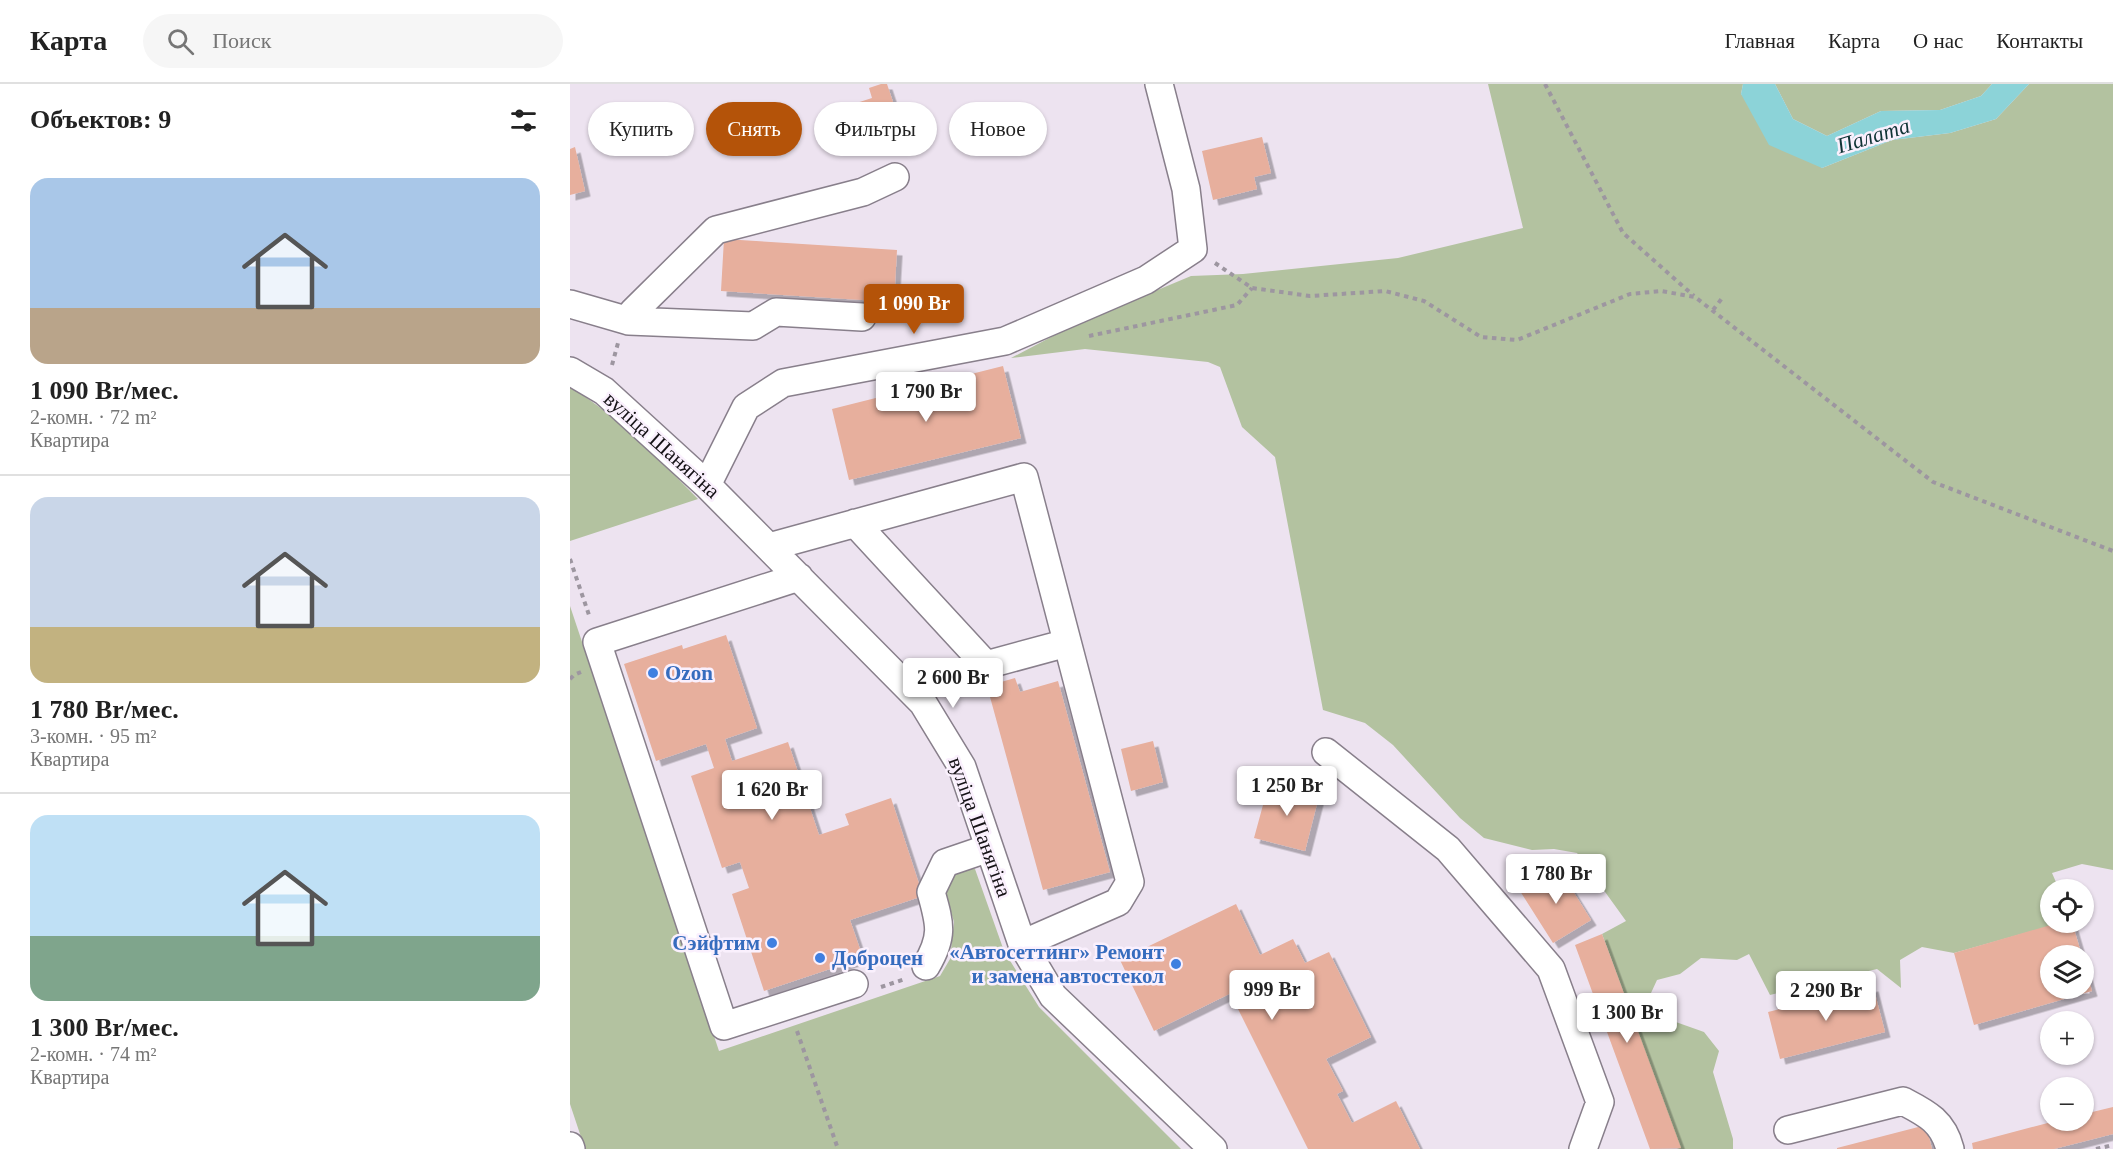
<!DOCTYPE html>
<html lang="ru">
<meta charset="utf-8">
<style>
body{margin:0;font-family:Georgia,serif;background:#f6f6f6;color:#222;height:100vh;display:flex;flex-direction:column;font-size:22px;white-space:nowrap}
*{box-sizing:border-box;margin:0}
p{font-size:20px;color:#767676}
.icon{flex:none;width:33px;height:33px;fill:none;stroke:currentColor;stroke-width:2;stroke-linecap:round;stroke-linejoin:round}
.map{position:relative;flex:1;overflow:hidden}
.sheet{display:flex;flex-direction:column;background:#fff;width:570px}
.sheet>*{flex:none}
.top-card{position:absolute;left:18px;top:18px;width:570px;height:54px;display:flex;gap:12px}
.fabs{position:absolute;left:1470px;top:795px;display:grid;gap:12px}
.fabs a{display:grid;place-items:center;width:54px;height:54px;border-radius:50%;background:#fff;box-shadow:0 2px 4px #0004;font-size:30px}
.price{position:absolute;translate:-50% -51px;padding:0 14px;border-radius:6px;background:#fff;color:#222;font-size:20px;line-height:39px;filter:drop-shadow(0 2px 3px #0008)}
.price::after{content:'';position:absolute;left:50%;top:36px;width:18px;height:14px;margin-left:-9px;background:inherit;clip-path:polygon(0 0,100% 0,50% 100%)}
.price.active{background:#b45309;color:#fff}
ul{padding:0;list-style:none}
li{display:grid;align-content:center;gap:12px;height:318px;padding:0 30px}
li+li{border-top:2px solid #e0e0e0}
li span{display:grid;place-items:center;height:186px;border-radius:18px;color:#555}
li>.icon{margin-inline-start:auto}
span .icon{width:108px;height:108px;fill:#fffc;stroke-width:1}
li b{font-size:26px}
h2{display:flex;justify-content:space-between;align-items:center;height:72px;padding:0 30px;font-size:26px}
.pill{padding:0 21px;border-radius:27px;background:#fff;box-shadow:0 2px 4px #0004;font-size:21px;line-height:54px}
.pill.active{background:#b45309;color:#fff}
header{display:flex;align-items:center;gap:36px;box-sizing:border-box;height:84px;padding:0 30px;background:#fff;border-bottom:2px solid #e0e0e0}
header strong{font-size:28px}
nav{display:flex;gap:33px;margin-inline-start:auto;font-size:21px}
.search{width:420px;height:54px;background:#f6f6f6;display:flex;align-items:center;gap:15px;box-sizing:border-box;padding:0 21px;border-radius:33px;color:#767676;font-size:22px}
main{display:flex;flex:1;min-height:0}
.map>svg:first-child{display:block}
.green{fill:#b3c2a0}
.water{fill:#8cd3d8}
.building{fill:#e7af9d;filter:url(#shadow)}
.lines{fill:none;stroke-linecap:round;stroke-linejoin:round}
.minor-casing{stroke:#887f8b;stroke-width:30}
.path{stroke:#9d96a0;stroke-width:4;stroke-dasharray:4.5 4.5;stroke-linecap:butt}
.minor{stroke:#fff;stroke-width:27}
.shop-dot{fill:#3f7fe0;stroke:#faf0fd;stroke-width:2}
.labels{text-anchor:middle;stroke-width:5;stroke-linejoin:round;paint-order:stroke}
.street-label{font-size:21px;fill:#151216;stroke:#faf0fd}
.shop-label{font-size:21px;font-weight:bold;fill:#366cbe;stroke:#faf0fd;text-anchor:start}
.water-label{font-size:22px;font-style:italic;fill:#103436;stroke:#faf0fd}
</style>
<header>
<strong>Карта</strong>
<div class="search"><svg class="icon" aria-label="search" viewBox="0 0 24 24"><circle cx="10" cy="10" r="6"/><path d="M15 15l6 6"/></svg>Поиск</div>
<nav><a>Главная</a><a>Карта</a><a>О нас</a><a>Контакты</a></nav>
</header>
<main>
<section class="sheet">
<h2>Объектов: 9<svg class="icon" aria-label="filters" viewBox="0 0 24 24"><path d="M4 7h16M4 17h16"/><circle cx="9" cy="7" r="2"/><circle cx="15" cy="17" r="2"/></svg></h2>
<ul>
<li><span style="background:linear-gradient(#a9c7e8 70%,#b9a48a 0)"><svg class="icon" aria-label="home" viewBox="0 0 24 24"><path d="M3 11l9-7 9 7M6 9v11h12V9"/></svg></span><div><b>1 090 Br/мес.</b><p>2-комн. · 72 m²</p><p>Квартира</p></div></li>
<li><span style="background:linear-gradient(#c9d6e8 70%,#c2b280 0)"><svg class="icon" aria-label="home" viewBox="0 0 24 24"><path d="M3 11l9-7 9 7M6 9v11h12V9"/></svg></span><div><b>1 780 Br/мес.</b><p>3-комн. · 95 m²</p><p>Квартира</p></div></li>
<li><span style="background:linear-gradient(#bfe0f5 65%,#7fa58c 0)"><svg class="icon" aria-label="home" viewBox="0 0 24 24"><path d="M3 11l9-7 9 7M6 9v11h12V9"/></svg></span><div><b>1 300 Br/мес.</b><p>2-комн. · 74 m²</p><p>Квартира</p></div></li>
</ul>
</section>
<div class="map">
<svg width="1543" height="1065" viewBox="0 0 1543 1065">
<defs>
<filter id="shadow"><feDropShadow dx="5.5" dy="5.5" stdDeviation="0" flood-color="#0004"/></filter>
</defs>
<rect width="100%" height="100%" fill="#ede3f0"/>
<path class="green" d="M 918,0 L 1173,0 L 1171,10 L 1252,84 L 1322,56 L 1380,49 L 1426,35 L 1459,0 L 1543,0 L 1543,786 L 1512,780 L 1482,789 L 1489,805 L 1480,806 L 1480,838 L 1491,839 L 1384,869 L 1352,863 L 1330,876 L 1331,904 L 1307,885 L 1200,911 L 1179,870 L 1167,876 L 1131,874 L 1110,890 L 1087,896 L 1081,909 L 1103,937 L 1134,948 L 1149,967 L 1143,988 L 1163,1055 L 1163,1065 L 1107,1065 L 1110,1064 L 1032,850 L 1056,837 L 1007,769 L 984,765 L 962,766 L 914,754 L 890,734 L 823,661 L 795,639 L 753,626 L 705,373 L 672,343 L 650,283 L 638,278 L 515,265 L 441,274 L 504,241 L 621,192 L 673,190 L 828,174 L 953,144 Z
M 1205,0 L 1422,0 L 1411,12 L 1370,26 L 1311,27 L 1257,52 L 1223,35 Z
M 0,303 C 49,333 88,374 128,415 L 0,457 Z
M 0,522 L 149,967 L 370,892 L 380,875 L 384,838 L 374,805 L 385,786 L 397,782 L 405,785 L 434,867 L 469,923 L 611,1065 L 15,1065 L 0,1020 Z"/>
<path class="water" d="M 1173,0 L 1205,0 L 1223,35 L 1257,52 L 1311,27 L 1370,26 L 1411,12 L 1422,0 L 1459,0 L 1426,35 L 1380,49 L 1322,56 L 1252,84 L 1199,61 L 1171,10 Z"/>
<path class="building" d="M 311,0 L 317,0 L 334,51 L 291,65 L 277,22 L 302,14 L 299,4 Z
M 692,53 L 701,89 L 684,93 L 687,105 L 643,116 L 632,67 Z
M 5,63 L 15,107 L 0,111 L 0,65 Z
M 154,155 L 327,166 L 324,218 L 151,207 Z
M 433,282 L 451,354 L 279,396 L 262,325 Z
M 156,551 L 187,644 L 155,655 L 162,677 L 218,658 L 249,751 L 279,741 L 275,730 L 321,714 L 353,812 L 280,836 L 293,874 L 194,907 L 162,810 L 179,804 L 170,778 L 152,784 L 121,692 L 144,684 L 136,660 L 86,677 L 54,580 L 112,561 L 113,565 Z
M 445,594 L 450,608 L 488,597 L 540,788 L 473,806 L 417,602 Z
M 583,657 L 593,698 L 561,707 L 551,665 Z
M 699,699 L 749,712 L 735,767 L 684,754 Z
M 988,783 L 1021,836 L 983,859 L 950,807 Z
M 666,820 L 690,871 L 723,855 L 735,879 L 759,868 L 801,953 L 756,975 L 773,1007 L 767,1010 L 782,1039 L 826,1017 L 850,1065 L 738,1065 L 668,925 L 707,905 L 700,890 L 584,947 L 550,876 Z
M 1491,838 L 1502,838 L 1512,872 L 1480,872 L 1480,904 L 1514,904 L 1514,879 L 1522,907 L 1404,941 L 1384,869 Z
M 1032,850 L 1111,1064 L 1080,1065 L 1005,861 Z
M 1303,902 L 1315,948 L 1210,975 L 1198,928 Z
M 1543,1023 L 1543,1050 L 1484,1065 L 1403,1065 L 1402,1059 L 1489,1036 L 1514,1036 L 1514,1030 Z
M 1356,1041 L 1362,1065 L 1267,1065 L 1267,1064 Z"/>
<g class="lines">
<g class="minor-casing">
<path id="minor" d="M 0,220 L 59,237 L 63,228 L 146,146 L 293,108 L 325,93
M 59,237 L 183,242 L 206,228 L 292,233
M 0,287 L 34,307 L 137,401 L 353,619 L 392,683 L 452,860 L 483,912 L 643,1065
M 137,401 L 176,323 L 213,299 L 435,257 L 576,196 L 623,165 L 616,105 L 589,0
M 285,439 L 416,581 L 497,559
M 199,463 L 454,393 L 560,798 L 548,818 L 452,860
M 229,493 L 27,558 L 154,942 L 284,900
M 756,668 L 878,765 L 981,885 L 1030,1018 L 1013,1065
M 356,882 C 374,852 370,840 361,808 L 375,779 L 419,764
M 1218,1046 L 1333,1017 C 1356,1029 1373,1037 1380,1065
M 0,1062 L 1,1065"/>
</g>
<path class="path" d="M 975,0 L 1053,149 L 1124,212
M 645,179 L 682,204 L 740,212 L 815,207 L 854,217 L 911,253 L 947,256 L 1060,210 L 1091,207 L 1125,213 L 1363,398 L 1543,467
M 1143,226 L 1153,213
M 519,252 L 667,221 L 682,204
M 42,281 L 48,259
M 0,475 L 20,534
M 0,595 L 4,591 L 11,588
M 311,903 L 335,895
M 227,947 L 268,1065
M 1526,1065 L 1543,1061"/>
<use href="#minor" class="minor"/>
</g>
<g class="shop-dot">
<circle cx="83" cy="589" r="6"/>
<circle cx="202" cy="859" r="6"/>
<circle cx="250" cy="874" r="6"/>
<circle cx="606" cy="880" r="6"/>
</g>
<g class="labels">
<g class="street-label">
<text transform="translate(92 361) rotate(42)" y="7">вуліца Шанягіна</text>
<text transform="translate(410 743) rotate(70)" y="7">вуліца Шанягіна</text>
</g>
<g class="shop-label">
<text x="95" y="596">Ozon</text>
<text x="190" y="866" text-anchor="end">Сэйфтим</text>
<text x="594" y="875" text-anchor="end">«Автосеттинг» Ремонт<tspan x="594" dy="24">и замена автостекол</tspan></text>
<text x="262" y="881">Доброцен</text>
</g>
<g class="water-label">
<text transform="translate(1303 51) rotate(-17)" y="8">Палата</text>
</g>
</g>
</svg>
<div class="fabs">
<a><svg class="icon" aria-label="locate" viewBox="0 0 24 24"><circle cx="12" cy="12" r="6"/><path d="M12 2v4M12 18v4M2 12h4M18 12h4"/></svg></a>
<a><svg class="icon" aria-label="layers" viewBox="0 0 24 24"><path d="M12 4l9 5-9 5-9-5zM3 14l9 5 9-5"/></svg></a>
<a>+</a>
<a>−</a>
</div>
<b class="price active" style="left:344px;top:251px">1 090 Br</b>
<b class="price" style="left:356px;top:339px">1 790 Br</b>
<b class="price" style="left:383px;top:625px">2 600 Br</b>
<b class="price" style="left:717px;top:733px">1 250 Br</b>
<b class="price" style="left:202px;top:737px">1 620 Br</b>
<b class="price" style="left:986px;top:821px">1 780 Br</b>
<b class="price" style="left:702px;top:937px">999 Br</b>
<b class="price" style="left:1256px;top:938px">2 290 Br</b>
<b class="price" style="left:1057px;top:960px">1 300 Br</b>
<div class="top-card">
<a class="pill">Купить</a>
<a class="pill active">Снять</a>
<a class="pill">Фильтры</a>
<a class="pill">Новое</a>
</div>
</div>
</main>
